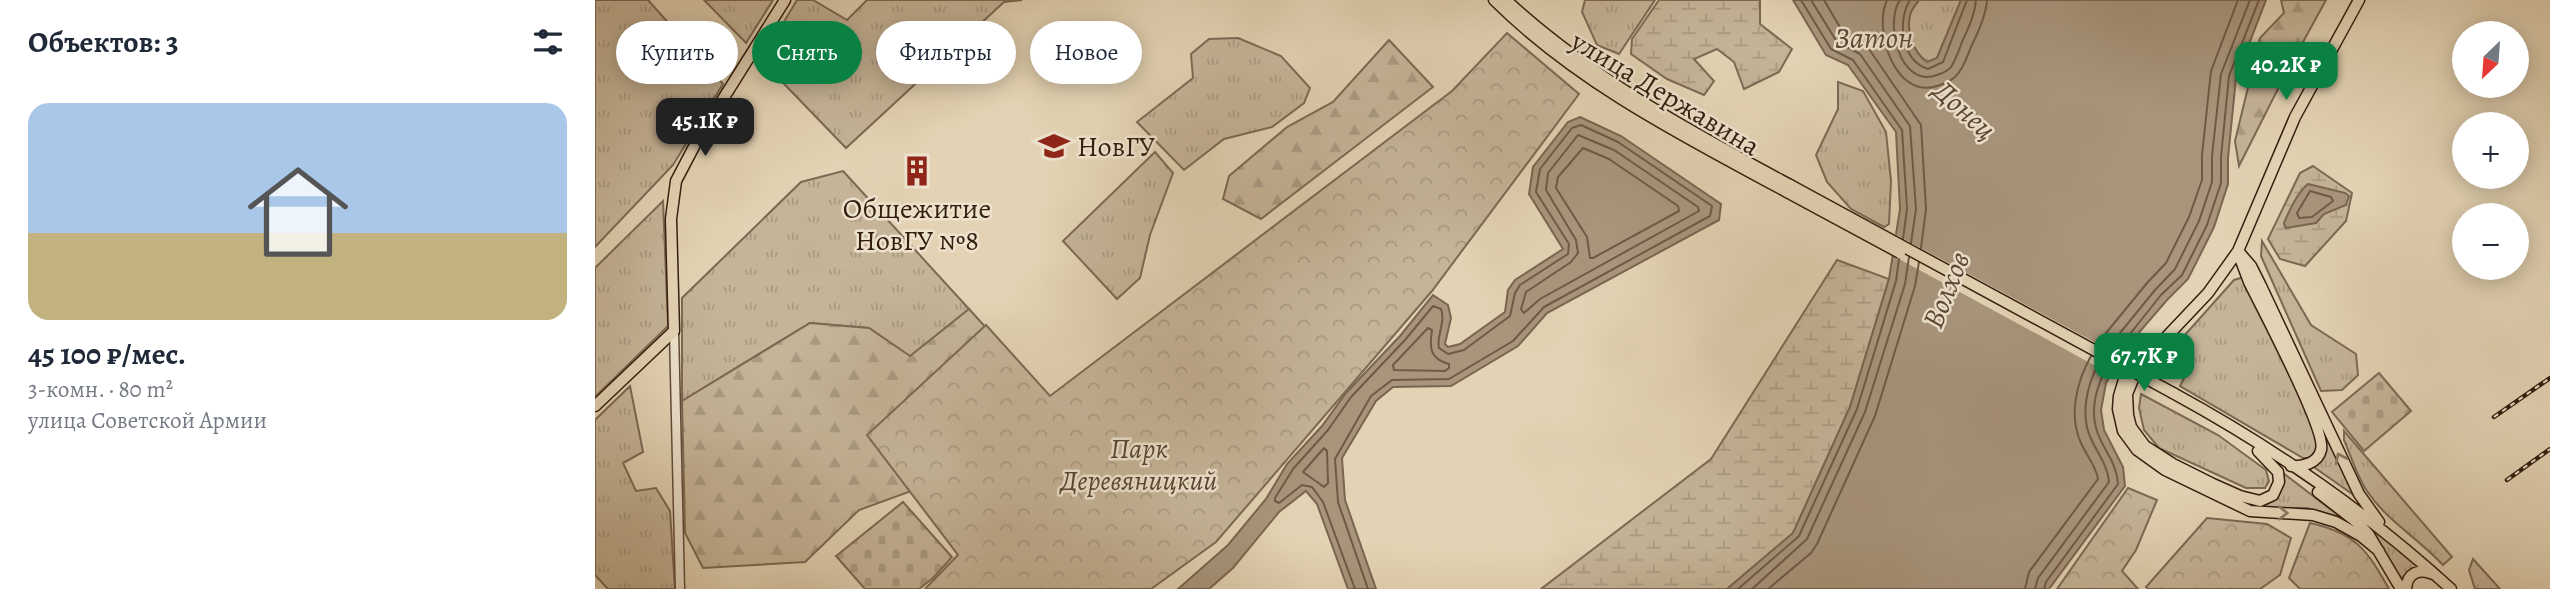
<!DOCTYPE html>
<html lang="ru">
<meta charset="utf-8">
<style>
body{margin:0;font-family:Alegreya,serif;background:#f6f6f7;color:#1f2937;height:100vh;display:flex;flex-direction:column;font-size:26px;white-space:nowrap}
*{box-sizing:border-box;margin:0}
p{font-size:23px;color:#747a83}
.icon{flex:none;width:38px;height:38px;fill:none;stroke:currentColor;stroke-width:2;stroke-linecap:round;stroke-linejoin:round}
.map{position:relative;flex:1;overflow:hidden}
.drawer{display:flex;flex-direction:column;background:#fff;width:595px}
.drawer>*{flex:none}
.top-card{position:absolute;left:21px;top:21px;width:665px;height:63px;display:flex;gap:14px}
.needle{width:46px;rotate:205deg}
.fabs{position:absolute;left:1857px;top:21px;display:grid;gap:14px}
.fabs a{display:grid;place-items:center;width:77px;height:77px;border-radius:50%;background:#fff;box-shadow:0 4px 18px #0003;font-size:35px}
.price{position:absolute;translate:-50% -60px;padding:0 16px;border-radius:14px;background:#0b8043;color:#fff;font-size:23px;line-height:46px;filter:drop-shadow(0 2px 4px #0008)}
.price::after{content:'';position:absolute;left:50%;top:42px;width:21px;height:16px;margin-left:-10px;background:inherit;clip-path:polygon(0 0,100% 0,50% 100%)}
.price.on{background:#222;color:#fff}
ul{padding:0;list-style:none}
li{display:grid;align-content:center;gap:14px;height:371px;padding:0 28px}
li+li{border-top:2px solid #e0e1e3}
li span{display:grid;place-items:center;height:217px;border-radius:21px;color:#555}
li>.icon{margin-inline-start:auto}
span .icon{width:126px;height:126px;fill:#fffc;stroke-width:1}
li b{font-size:30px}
h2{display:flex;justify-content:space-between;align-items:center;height:84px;padding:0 28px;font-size:30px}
.chip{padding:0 24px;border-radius:32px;background:#fff;box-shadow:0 4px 18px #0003;font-size:24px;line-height:63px}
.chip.on{background:#0b8043;color:#fff}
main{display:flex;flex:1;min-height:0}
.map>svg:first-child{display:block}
.grass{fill:url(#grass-tufts);stroke:#7c6954;stroke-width:2}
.forest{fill:url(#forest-firs);stroke:#7c6954;stroke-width:2}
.wetland{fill:url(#wetland-marsh);stroke:#7c6954;stroke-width:2}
.cemetery{fill:url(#cemetery-stones);stroke:#7c6954;stroke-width:2}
.park{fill:url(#park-crowns);stroke:#7c6954;stroke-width:2}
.water{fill:#a8957c;stroke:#7a6550;stroke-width:2}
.pier{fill:#e3d3b4}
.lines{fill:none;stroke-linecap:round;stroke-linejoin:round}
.shore{stroke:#6e5a46;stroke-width:2}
.minor-casing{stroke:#604b38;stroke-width:11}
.major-casing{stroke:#341e0f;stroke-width:13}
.minor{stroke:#ede2ce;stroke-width:8}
.major{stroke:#e3d3b4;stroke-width:10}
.rail-casing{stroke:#341e0f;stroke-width:4.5}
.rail{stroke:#ede2ce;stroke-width:2;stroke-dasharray:5;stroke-linecap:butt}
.major-bridge-casing{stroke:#341e0f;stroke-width:13;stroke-linecap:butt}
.major-bridge{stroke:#e3d3b4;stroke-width:10}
.oneway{stroke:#8c7862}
.labels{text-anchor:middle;stroke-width:5;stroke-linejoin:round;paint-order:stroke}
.street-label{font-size:28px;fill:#341e0f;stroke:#ede2ce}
.poi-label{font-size:28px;fill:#341e0f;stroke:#ede2ce;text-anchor:start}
.park-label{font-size:28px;font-style:italic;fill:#584431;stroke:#ede2ce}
.water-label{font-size:30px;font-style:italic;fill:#5d4835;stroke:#ede2ce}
</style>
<main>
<section class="drawer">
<h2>Объектов: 3<svg class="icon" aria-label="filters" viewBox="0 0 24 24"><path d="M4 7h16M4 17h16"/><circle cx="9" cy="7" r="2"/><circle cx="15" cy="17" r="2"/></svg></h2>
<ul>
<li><span style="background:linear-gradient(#a9c7e8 60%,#c2b280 0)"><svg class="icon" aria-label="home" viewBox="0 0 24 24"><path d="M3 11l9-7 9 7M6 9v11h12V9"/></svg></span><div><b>45 100 ₽/мес.</b><p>3-комн. · 80 m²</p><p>улица Советской Армии</p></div></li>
</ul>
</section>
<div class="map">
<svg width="1955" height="589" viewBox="0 0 1955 589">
<defs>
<pattern id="grass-tufts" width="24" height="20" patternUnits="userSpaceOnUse" patternTransform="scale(1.75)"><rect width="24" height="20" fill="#c5b498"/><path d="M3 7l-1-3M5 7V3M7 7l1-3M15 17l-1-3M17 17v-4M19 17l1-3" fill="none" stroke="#aa9a82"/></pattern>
<pattern id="forest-firs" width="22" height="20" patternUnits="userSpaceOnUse" patternTransform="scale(1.75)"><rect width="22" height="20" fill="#c5b498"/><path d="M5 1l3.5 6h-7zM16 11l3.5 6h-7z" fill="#aa9a82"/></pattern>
<pattern id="wetland-marsh" width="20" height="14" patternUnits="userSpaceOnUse" patternTransform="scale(1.75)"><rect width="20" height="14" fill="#c5b498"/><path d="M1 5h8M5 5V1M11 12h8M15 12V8" fill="none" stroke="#aa9a82"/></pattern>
<pattern id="cemetery-stones" width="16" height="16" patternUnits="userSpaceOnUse" patternTransform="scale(1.75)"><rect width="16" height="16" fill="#c5b498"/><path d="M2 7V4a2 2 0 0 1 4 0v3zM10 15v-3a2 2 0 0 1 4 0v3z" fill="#aa9a82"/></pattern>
<pattern id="park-crowns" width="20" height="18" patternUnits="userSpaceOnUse" patternTransform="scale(1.75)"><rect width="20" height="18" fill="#c5b498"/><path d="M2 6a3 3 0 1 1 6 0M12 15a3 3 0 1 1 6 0" fill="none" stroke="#aa9a82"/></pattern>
</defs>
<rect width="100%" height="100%" fill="#e3d3b4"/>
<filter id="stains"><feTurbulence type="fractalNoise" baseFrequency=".00286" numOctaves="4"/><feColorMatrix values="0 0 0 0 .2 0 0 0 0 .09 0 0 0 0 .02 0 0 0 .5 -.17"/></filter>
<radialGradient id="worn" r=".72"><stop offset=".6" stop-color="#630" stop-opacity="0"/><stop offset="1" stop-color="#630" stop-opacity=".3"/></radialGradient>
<path class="grass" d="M 0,0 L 53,0 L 128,84 L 78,165 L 0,247 Z
M 109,0 L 178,0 L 151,43 Z
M 202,0 L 218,0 L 252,20 L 272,0 L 427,0 L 409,2 L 251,148 L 166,60 Z
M 990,0 L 1060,0 L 1024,54 L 1002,45 L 987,12 Z
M 1324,0 L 1366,0 L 1342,58 L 1332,62 C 1318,52 1311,32 1315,15 C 1316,10 1321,4 1324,0 Z
M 643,38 L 686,56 L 715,88 L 709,103 L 677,127 L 629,139 L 589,170 L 542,122 L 598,78 L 596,54 L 614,39 Z
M 1243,82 L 1268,91 L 1291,132 L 1296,181 L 1294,224 L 1289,227 L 1256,209 L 1232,182 L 1221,155 L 1243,109 Z
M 560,152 L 578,173 L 555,235 L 545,278 L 522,299 L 468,241 Z
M 248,171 L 374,309 L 315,357 L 274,328 L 215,323 L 87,401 L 87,298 L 206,182 Z
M 68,201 L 73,326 L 0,397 L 0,268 Z
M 1667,241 L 1716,325 L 1761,354 L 1763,375 L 1747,390 L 1726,391 L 1666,256 Z
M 1649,277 L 1716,417 L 1723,449 L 1715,458 L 1708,458 L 1585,386 L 1590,376 L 1573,365 L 1573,354 L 1639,280 Z
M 35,386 L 48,452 L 28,463 L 41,491 L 61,488 L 75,511 L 80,589 L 13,589 L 0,575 L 0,420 Z
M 1546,394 L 1623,435 L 1671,470 L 1674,481 L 1670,488 L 1651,488 L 1564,448 L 1549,430 L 1544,408 Z
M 1749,431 L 1857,557 L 1848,565 C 1824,539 1792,521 1772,491 C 1762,476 1756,456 1749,440 Z
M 1733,437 L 1763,498 L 1716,465 L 1730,451 Z
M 1688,473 L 1747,518 L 1712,508 L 1672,509 L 1659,506 L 1674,501 Z
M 1775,528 L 1825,566 L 1816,569 L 1807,580 Z
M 1878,559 L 1905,589 L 1880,589 L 1874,570 Z"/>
<path class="forest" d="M 1686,0 L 1731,0 L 1691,73 L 1644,166 L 1640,141 L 1665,38 L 1689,13 Z
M 794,40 L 838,87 L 666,219 L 628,199 L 634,176 L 692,127 L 738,102 Z
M 374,309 L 468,412 L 360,475 L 264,510 L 210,562 L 108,568 L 90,533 L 87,401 L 215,323 L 274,328 L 315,356 Z"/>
<path class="wetland" d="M 1064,0 L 1165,0 L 1165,24 L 1197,49 L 1184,72 L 1149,89 L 1139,62 L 1122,49 L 1099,59 L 1119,81 L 1109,95 L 1072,79 L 1036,54 L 1037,39 Z
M 1718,166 L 1757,193 L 1751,221 L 1710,266 L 1685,259 L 1673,239 L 1705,173 Z
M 1242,260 L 1294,279 L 1255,407 L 1198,533 L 1132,589 L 946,589 L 1116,459 Z"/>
<path class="cemetery" d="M 1784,373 L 1816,411 L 1769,451 L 1737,412 Z
M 308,502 L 357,557 L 338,578 L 324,589 L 270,589 L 241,556 Z"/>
<path class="park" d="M 912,33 L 984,94 L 837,291 L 621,542 L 556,589 L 330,589 L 363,555 L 272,435 L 391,325 L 455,396 L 857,91 Z
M 1533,488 L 1562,500 L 1541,550 L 1527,571 L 1543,589 L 1462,589 Z
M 1612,518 L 1672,524 L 1696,538 L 1685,575 L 1665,589 L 1553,589 L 1551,587 Z
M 1715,523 C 1761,533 1772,550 1794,589 L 1705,589 L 1694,578 Z"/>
<path class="water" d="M 1198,0 L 1324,0 C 1321,4 1316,10 1315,15 C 1311,32 1318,52 1332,62 L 1342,58 L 1366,0 L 1671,0 L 1641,78 L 1633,158 L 1633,184 L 1619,227 L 1593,279 L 1572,300 L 1528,351 L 1511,383 L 1506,410 L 1509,430 L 1528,467 L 1530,486 L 1454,589 L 1132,589 L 1198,533 L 1255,407 L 1294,279 L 1305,209 L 1301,132 L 1253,65 L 1231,55 Z
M 985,117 L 1026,136 L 1126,204 L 1124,220 L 952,313 L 923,346 L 856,386 L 798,387 L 781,401 L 747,458 L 750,500 L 781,589 L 753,589 L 722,504 L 711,491 L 684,512 L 638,568 L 614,589 L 583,589 L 633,545 L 671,499 L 692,464 L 727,426 L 751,393 L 805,336 L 838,295 L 853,305 L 856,318 L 850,344 L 853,347 L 865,344 L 910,312 L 913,290 L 920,280 L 968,249 L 934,194 L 938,167 L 973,122 Z
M 1713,184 L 1750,193 L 1754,196 L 1751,205 L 1729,214 L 1721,223 L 1691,228 L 1689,223 C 1694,211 1703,192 1713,184 Z"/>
<path class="pier" d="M 1298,233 L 1529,358 L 1519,376 L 1295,254 Z"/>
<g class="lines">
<path class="shore" d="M 1206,0 L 1236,49 L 1258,60 L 1307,130 L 1312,209 L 1308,239
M 1216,0 L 1242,42 L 1265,54 L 1315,126 L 1321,209 L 1316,243
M 1229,0 L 1249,34 L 1267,42 L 1274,49 L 1326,125 L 1331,209 L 1326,248
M 1292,0 C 1278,30 1300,100 1342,86 C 1349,84 1356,81 1361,76 C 1369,68 1372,56 1376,47 C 1383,33 1391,16 1392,0
M 1305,0 C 1289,23 1305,89 1342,75 C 1347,73 1352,72 1356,67 C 1361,59 1364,50 1367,42 C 1373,29 1380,14 1381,0
M 1315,0 C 1302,21 1306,60 1333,69 L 1348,62 L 1372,0
M 983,135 L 1019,150 L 1103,207 L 1104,211 L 945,299 L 929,313 L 926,309 L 931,292 L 976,262 L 983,253 L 981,240 L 951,190 L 953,173 Z
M 988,148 L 1014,159 L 1083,206 L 1084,211 L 998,258 L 995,258 L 992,237 L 961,188 L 963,177 Z
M 1715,191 L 1736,197 L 1738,201 L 1717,217 L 1704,218 L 1702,213 Z
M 833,328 L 837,330 C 834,348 835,359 854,364 L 854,368 L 850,371 L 799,370 L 798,365 Z
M 1502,344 L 1552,283 L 1571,263 L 1594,217 L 1607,180 L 1607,155 L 1616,71 L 1643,0
M 1512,349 L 1560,290 L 1580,269 L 1604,221 L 1617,182 L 1617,156 L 1626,74 L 1655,0
M 1519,354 L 1566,295 L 1587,275 L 1612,225 L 1626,183 L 1626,157 L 1634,76 L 1664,0
M 729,448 L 732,451 L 733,483 L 729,487 L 708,472 Z
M 760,589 L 728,502 L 717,487 L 707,485 L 684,503 L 680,501 L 680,498 L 698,469 L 733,430 L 756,397 L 810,340 L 838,306 L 846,309 C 851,323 841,335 844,348 L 853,354 L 869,350 L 915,316 L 920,293 L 925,285 L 973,254 L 974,244 L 941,192 L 945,169 L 977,128 L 986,125 L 1023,142 L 1117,206 L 1115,216 L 949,307 L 918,341 L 854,379 L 797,380 L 776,396 L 740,459 L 743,502 L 773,589
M 1143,589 L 1204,536 L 1262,409 L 1301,281 L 1304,259
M 1157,589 L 1212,539 L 1270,412 L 1310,284 L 1314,257
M 1173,589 L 1216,553 L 1222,544 L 1280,416 L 1320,286 L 1324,262
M 1430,589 L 1434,572 L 1503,479 C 1501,466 1491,455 1486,443 C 1473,415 1482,381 1496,356
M 1440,589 L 1443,578 L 1514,482 C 1513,467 1504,455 1497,441 C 1484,416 1492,384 1505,361
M 1449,589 L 1451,582 L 1523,484 C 1522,464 1510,452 1503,434 C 1494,411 1502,385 1513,365"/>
<g class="minor-casing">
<path id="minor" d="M 79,331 L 85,589"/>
</g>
<g class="major-casing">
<path id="major" d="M 899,0 C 983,83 1088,136 1192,192
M 911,0 C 995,78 1095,131 1195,185
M 1643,251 L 1656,266 L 1666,286 L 1764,494 L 1784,522
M 1645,258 L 1654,282 C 1666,306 1732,431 1726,450 C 1723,463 1708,467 1696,466
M 1559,341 L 1535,367 L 1530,376 L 1524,396 L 1523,409 L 1528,431 L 1542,450 L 1570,470 L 1655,511 L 1718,515 L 1741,522 L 1766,536 L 1784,551
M 1578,393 C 1677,447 1773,513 1856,589
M 0,406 L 79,331 L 76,219 L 81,181 L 103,139 L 190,0
M 1663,451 L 1683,472 L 1684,482 L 1678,495 L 1665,501 L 1645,496 L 1618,484 L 1578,464 L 1550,446 L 1536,427 L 1533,415 L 1532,394 L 1543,367 L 1613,293 L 1643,251 L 1700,117 L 1764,0
M 1723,492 L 1763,523 L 1774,535 L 1806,589
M 1811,589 C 1812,573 1824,568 1838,574"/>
</g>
<use href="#minor" class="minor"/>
<use href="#major" class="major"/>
<g class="rail-casing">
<path id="rail" d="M 1899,417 L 1955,378
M 1912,480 L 1955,449"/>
</g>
<use href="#rail" class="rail"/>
<g class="major-bridge-casing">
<path id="major-bridge" d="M 1195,185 L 1578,393
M 1192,192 L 1305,253"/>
</g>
<use href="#major-bridge" class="major-bridge"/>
</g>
<defs><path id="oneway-chevron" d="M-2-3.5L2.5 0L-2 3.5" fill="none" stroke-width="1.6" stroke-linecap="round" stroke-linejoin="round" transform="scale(1.75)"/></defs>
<g class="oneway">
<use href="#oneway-chevron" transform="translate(1745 458) rotate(-116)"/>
<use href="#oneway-chevron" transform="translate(1688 513)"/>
</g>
<defs>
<g id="university-bare" transform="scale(2.415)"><path d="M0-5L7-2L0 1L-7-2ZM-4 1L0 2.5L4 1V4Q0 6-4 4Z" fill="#8f2418" stroke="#ede2ce" stroke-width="2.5" paint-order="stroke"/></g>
<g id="building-bare" transform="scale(2.415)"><path d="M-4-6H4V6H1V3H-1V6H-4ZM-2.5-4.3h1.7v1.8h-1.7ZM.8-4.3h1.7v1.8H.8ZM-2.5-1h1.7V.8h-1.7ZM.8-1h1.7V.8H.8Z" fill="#8f2418" stroke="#ede2ce" stroke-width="2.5" paint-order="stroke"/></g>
</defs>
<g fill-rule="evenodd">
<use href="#university-bare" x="459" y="146"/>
<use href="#building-bare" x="322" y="171"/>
</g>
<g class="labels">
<g class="street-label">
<text transform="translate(1071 93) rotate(31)" y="10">улица Державина</text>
</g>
<g class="poi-label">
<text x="482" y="156">НовГУ</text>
<text x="322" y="218" text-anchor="middle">Общежитие<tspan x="322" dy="32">НовГУ №8</tspan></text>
</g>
<g class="park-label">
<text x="544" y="458">Парк<tspan x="544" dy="32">Деревяницкий</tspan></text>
</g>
<g class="water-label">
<text x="1279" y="48">Затон</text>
<text transform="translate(1370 110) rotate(42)" y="10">Донец</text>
<text transform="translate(1351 290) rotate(-68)" y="10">Волхов</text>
</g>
</g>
<rect width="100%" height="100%" filter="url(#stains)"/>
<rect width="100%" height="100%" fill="url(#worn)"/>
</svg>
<div class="fabs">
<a><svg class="needle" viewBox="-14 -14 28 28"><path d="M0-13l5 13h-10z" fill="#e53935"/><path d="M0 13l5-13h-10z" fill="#747a83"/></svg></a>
<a>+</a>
<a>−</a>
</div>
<b class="price" style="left:1691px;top:102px">40.2K ₽</b>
<b class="price on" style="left:110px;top:158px">45.1K ₽</b>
<b class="price" style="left:1549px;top:393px">67.7K ₽</b>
<div class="top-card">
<a class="chip">Купить</a>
<a class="chip on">Снять</a>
<a class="chip">Фильтры</a>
<a class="chip">Новое</a>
</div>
</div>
</main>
